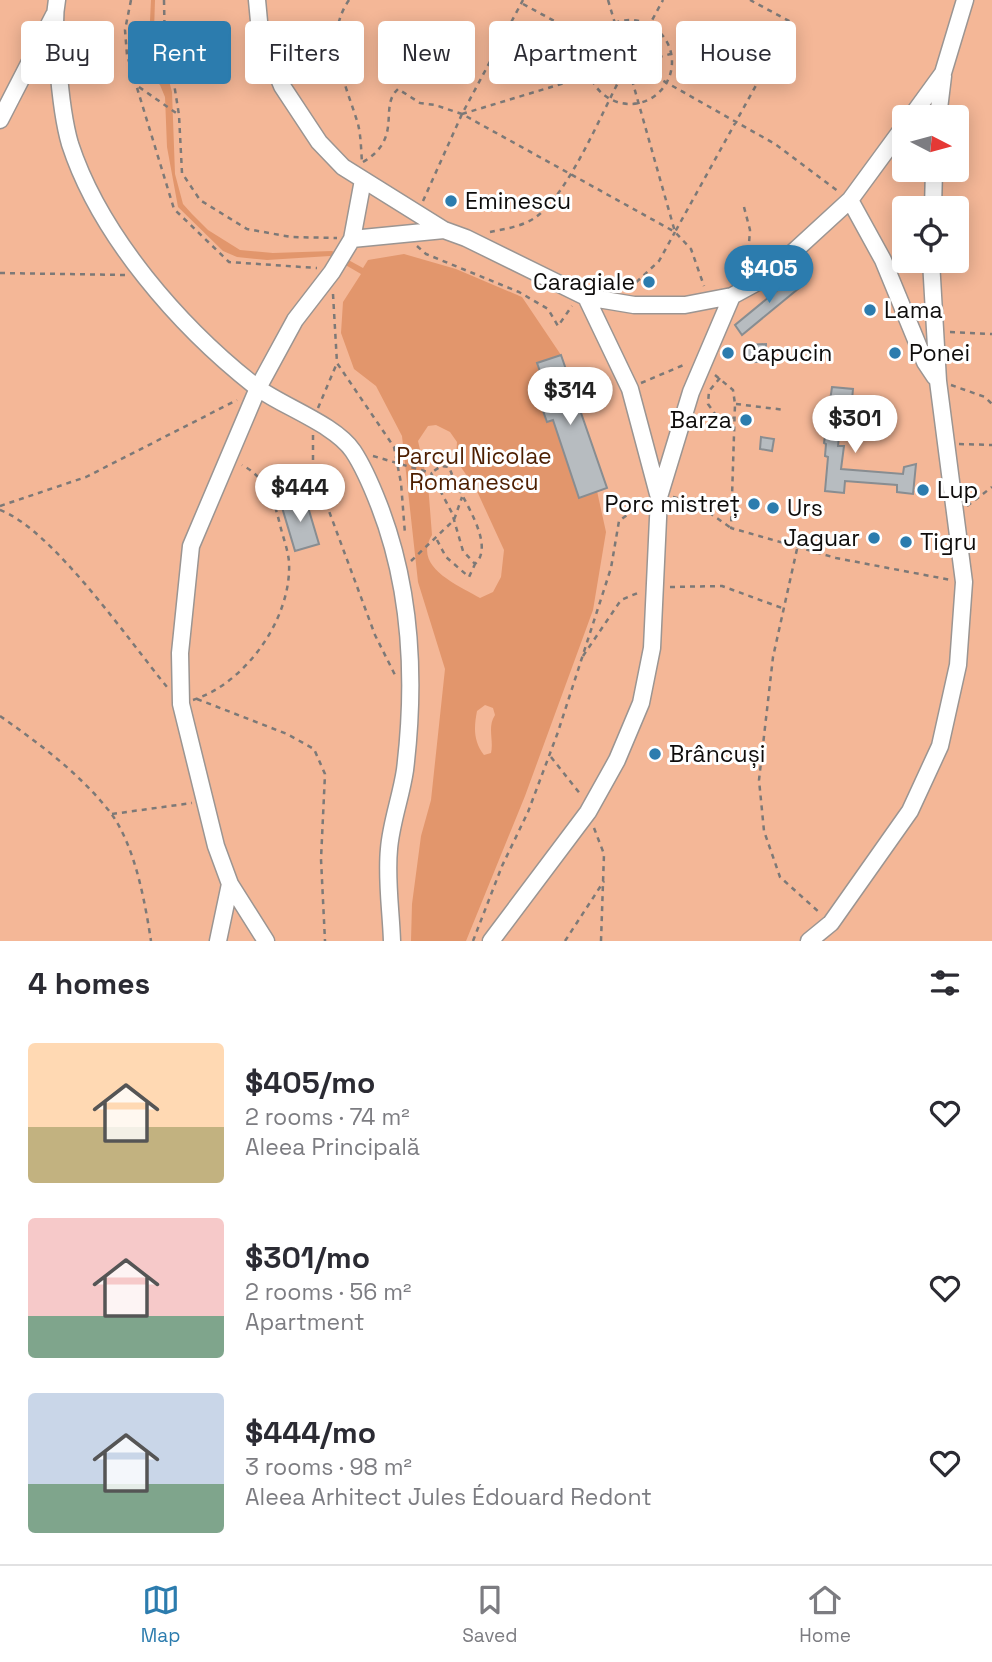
<!DOCTYPE html>
<meta charset="utf-8">
<style>
body{margin:0;font-family:"Space Grotesk",sans-serif;background:#f7f7f7;color:#2b2b33;height:100vh;display:flex;flex-direction:column;font-size:26px;white-space:nowrap}
*{box-sizing:border-box;margin:0}
p{font-size:23px;color:#7c7c81}
.icon{flex:none;width:38px;height:38px;fill:none;stroke:currentColor;stroke-width:2;stroke-linecap:round;stroke-linejoin:round}
.map{position:relative;height:941px;overflow:hidden}
.panel{display:flex;flex-direction:column;background:#fff;flex:1}
.panel>*{flex:none}
.hud{position:absolute;left:21px;top:21px;width:950px;height:63px;display:flex;gap:14px}
.needle{width:46px;rotate:96deg}
.fabs{position:absolute;left:892px;top:105px;display:grid;gap:14px}
.fabs a{display:grid;place-items:center;width:77px;height:77px;border-radius:7px;background:#fff;box-shadow:0 4px 18px #0003;font-size:35px}
.price{position:absolute;translate:-50% -60px;padding:0 16px;border-radius:24px;background:#fff;color:#222;font-size:23px;line-height:46px;filter:drop-shadow(0 2px 4px #0008)}
.price::after{content:'';position:absolute;left:50%;top:42px;width:21px;height:16px;margin-left:-10px;background:inherit;clip-path:polygon(0 0,100% 0,50% 100%)}
.price.selected{background:#2c7cae;color:#fff}
ul{padding:0;list-style:none}
li{display:flex;align-items:center;gap:21px;height:175px;padding:0 28px}
li span{display:grid;place-items:center;flex:none;width:196px;height:140px;border-radius:7px;color:#555}
li>.icon{margin-inline-start:auto}
span .icon{width:84px;height:84px;fill:#fffc;stroke-width:1}
li b{font-size:30px}
h2{display:flex;justify-content:space-between;align-items:center;height:84px;padding:0 28px;font-size:30px}
.tag{padding:0 24px;border-radius:7px;background:#fff;box-shadow:0 4px 18px #0003;font-size:24px;line-height:63px}
.tag.selected{background:#2c7cae;color:#fff}
.tabs{display:flex;justify-content:space-around;align-items:center;height:98px;border-top:2px solid #e1e1e2;background:#fff;font-size:19px;color:#7c7c81}
.tabs a{display:grid;justify-items:center;gap:4px}
.tabs .selected{color:#2c7cae}
.map>svg:first-child{display:block}
.green{fill:#f4b797;fill-rule:evenodd}
.water{fill:#e2966c;fill-rule:evenodd}
.building{fill:#b7bcc0;stroke:#888d91;stroke-width:2}
.lines{fill:none;stroke-linecap:round;stroke-linejoin:round}
.street-casing{stroke:#9b9592;stroke-width:19}
.path{stroke:#7d7977;stroke-width:2.5;stroke-dasharray:5 5;stroke-linecap:butt}
.street{stroke:#fff;stroke-width:16}
.poi-dot{fill:#2c7cae;stroke:#fff;stroke-width:2.5}
.labels{text-anchor:middle;stroke-width:6;stroke-linejoin:round;paint-order:stroke}
.poi-label{font-size:23px;fill:#0e0c0b;stroke:#fff;text-anchor:start}
.park-label{font-size:23px;fill:#4d1e00;stroke:#fff}
</style>
<div class="map">
<svg width="992" height="941" viewBox="0 0 992 941">
<rect width="100%" height="100%" fill="#e6dfdc"/>
<path class="green" d="M 0,0 L 992,0 L 992,941 L 0,941 ZM 905,117 L 957,117 L 957,170 L 905,170 ZM 905,208 L 957,208 L 957,261 L 905,261 Z"/>
<path class="water" d="M 151,0 L 155,0 L 153,62 L 168,77 L 172,92 L 175,174 L 183,204 L 192,214 L 208,230 L 240,250 L 273,253 L 332,251 L 363,268 L 368,260 L 404,254 L 456,269 L 522,297 L 561,355 L 537,363 L 548,394 L 539,398 L 546,421 L 553,420 L 579,497 L 597,491 L 606,532 L 593,610 L 525,796 L 466,941 L 411,941 L 412,904 L 421,836 L 431,800 L 445,669 L 418,582 L 402,436 L 376,386 L 354,369 L 341,333 L 343,302 L 361,274 L 330,256 L 267,260 L 237,257 L 223,251 L 178,207 L 167,147 L 165,97 L 160,85 L 151,76 L 148,62 ZM 436,425 L 450,432 L 457,442 L 456,460 L 476,489 L 504,550 L 501,577 L 493,592 L 480,598 C 458,585 412,567 432,535 L 428,484 L 418,441 L 428,426 ZM 485,705 L 493,708 L 495,715 C 487,727 494,740 491,753 L 484,755 C 473,741 474,727 477,711 Z"/>
<path class="building" d="M 797,274 L 804,284 L 742,335 L 735,325 Z
M 766,344 L 766,362 L 747,362 L 747,345 Z
M 561,355 L 607,488 L 579,498 L 553,420 L 547,422 L 538,397 L 548,394 L 537,363 Z
M 832,387 L 853,389 L 852,400 L 843,400 L 838,446 L 844,446 L 841,469 L 903,474 L 904,467 L 916,464 L 913,494 L 897,492 L 897,485 L 845,481 L 844,493 L 825,491 L 828,457 L 825,456 L 826,444 L 824,443 Z
M 761,437 L 774,439 L 772,451 L 760,449 Z
M 305,497 L 319,544 L 295,551 L 281,504 Z"/>
<g class="lines">
<g class="street-casing">
<path id="street" d="M 57,0 C 53,21 56,43 58,64 C 60,90 63,120 70,144 C 100,236 180,327 255,386 C 281,406 335,424 353,451 C 363,466 372,487 379,505 C 412,590 416,679 405,770 C 401,797 391,823 389,849 C 386,879 391,911 392,941
M 257,0 L 260,32 L 282,86 L 319,142 L 343,167 L 444,230 L 466,238 L 586,297 L 630,389 L 658,494
M 911,117 L 943,73 L 965,0
M 938,117 L 943,76
M 0,120 L 54,15
M 850,200 L 883,260 L 925,362 L 935,377
M 933,208 L 934,170
M 352,239 L 444,230
M 586,297 L 634,305 L 685,305 L 732,296
M 218,941 L 230,884
M 266,941 L 230,884 L 216,846 L 181,704 L 180,653 L 191,546 L 258,388 L 295,320 L 332,272 L 352,239 L 363,180
M 491,941 L 588,812 L 617,760 L 641,703 L 652,648 L 659,497 L 691,392 L 732,296 L 765,278 L 850,200 L 905,125
M 809,941 L 831,923 L 910,811 L 940,746 L 958,665 L 964,582 L 938,381 L 931,261"/>
</g>
<path class="path" d="M 131,0 L 125,30 L 127,55 L 174,209 L 229,262 L 317,268
M 164,0 L 165,54 L 172,71 L 179,115 L 182,173 L 200,200 L 247,229 L 291,237 L 337,238
M 349,0 C 322,39 346,84 358,124 C 361,136 361,150 362,162
M 608,0 L 622,47
M 523,4 L 615,54
M588 62a42 42 0 1 1 84 0a42 42 0 1 1-84 0Z
M613 62a18 18 0 1 1 36 0a18 18 0 1 1-36 0Z
M 638,46 L 663,0
M 648,60 L 791,22
M 646,71 L 775,144 L 839,192
M 632,80 L 675,232 L 691,249 L 704,286
M 139,87 L 179,115
M 462,114 L 614,68
M 363,162 C 404,138 378,107 398,89 L 420,103 L 435,105 L 462,114 L 675,232 L 791,22 L 750,0
M 423,201 L 462,114 L 523,0
M 744,207 L 750,230 L 747,271
M 490,232 C 505,229 524,226 536,217 C 569,193 601,114 621,77
M 417,246 L 426,254 L 519,292 L 548,309 L 558,326 L 572,306
M 0,273 L 126,275
M 629,289 L 659,261 L 675,232
M 333,294 L 337,363 L 394,447 L 401,483 L 405,534
M 950,332 L 992,334
M 715,375 L 733,390 L 735,404 L 731,528 L 836,558 L 951,580
M 720,378 L 709,391 L 708,404 L 715,414 L 734,418
M 641,383 L 686,364
M 951,385 L 985,397 L 992,404
M 736,404 L 785,410
M 318,408 L 337,363
M 313,435 L 313,468 L 375,635 L 395,675
M 959,444 L 992,445
M 373,456 L 431,473 L 452,513 L 463,551 L 475,564 C 497,544 459,495 451,472 L 449,467 L 441,466 L 431,473
M 267,486 L 313,468
M 673,497 L 694,502 L 731,528
M 273,500 L 320,486
M 0,506 L 86,477 L 237,400
M 967,506 L 992,487
M 0,510 C 52,529 130,642 167,687
M 437,540 L 446,557 L 469,577 L 475,564
M 797,549 L 773,657 L 759,780 L 764,831 L 780,877 L 820,913
M 411,561 L 454,520 L 462,497
M 670,587 L 722,586 L 782,608
M 583,656 L 621,600 L 640,592
M 197,699 L 287,734 L 314,749 L 325,774 L 321,859 L 325,941
M 193,700 C 246,683 292,618 289,562 C 288,550 283,537 280,525 C 274,499 266,478 242,465
M 0,716 C 40,744 79,773 110,812 C 135,845 145,902 151,941
M 551,757 L 581,795
M 112,814 L 192,803
M 594,828 L 604,854 L 601,941
M 473,941 L 502,866 L 528,812 L 558,732 L 611,568 L 619,521 L 643,503
M 565,941 L 604,881"/>
<use href="#street" class="street"/>
</g>
<g class="poi-dot">
<circle cx="451" cy="201" r="7"/>
<circle cx="649" cy="282" r="7"/>
<circle cx="870" cy="310" r="7"/>
<circle cx="728" cy="353" r="7"/>
<circle cx="895" cy="353" r="7"/>
<circle cx="746" cy="420" r="7"/>
<circle cx="923" cy="490" r="7"/>
<circle cx="754" cy="504" r="7"/>
<circle cx="773" cy="508" r="7"/>
<circle cx="874" cy="538" r="7"/>
<circle cx="906" cy="542" r="7"/>
<circle cx="655" cy="754" r="7"/>
</g>
<g class="labels">
<g class="poi-label">
<text x="465" y="209">Eminescu</text>
<text x="635" y="290" text-anchor="end">Caragiale</text>
<text x="884" y="318">Lama</text>
<text x="742" y="361">Capucin</text>
<text x="909" y="361">Ponei</text>
<text x="732" y="428" text-anchor="end">Barza</text>
<text x="937" y="498">Lup</text>
<text x="740" y="512" text-anchor="end">Porc mistreț</text>
<text x="787" y="516">Urs</text>
<text x="860" y="546" text-anchor="end">Jaguar</text>
<text x="920" y="550">Tigru</text>
<text x="669" y="762">Brâncuși</text>
</g>
<g class="park-label">
<text x="474" y="464">Parcul Nicolae<tspan x="474" dy="26">Romanescu</tspan></text>
</g>
</g>
</svg>
<div class="fabs">
<a><svg class="needle" viewBox="-14 -14 28 28"><path d="M0-13l5 13h-10z" fill="#e53935"/><path d="M0 13l5-13h-10z" fill="#7c7c81"/></svg></a>
<a><svg class="icon" aria-label="locate" viewBox="0 0 24 24"><circle cx="12" cy="12" r="6"/><path d="M12 2v4M12 18v4M2 12h4M18 12h4"/></svg></a>
</div>
<b class="price selected" style="left:769px;top:305px">$405</b>
<b class="price" style="left:570px;top:427px">$314</b>
<b class="price" style="left:855px;top:455px">$301</b>
<b class="price" style="left:300px;top:524px">$444</b>
<div class="hud">
<a class="tag">Buy</a>
<a class="tag selected">Rent</a>
<a class="tag">Filters</a>
<a class="tag">New</a>
<a class="tag">Apartment</a>
<a class="tag">House</a>
</div>
</div>
<section class="panel">
<h2>4 homes<svg class="icon" aria-label="filters" viewBox="0 0 24 24"><path d="M4 7h16M4 17h16"/><circle cx="9" cy="7" r="2"/><circle cx="15" cy="17" r="2"/></svg></h2>
<ul>
<li><span style="background:linear-gradient(#ffd9b3 60%,#c2b280 0)"><svg class="icon" aria-label="home" viewBox="0 0 24 24"><path d="M3 11l9-7 9 7M6 9v11h12V9"/></svg></span><div><b>$405/mo</b><p>2 rooms · 74 m²</p><p>Aleea Principală</p></div><svg class="icon" aria-label="heart" viewBox="0 0 24 24"><path d="M12 20l-8-8c-3-5 5-10 8-4 3-6 11-1 8 4z"/></svg></li>
<li><span style="background:linear-gradient(#f6c9c9 70%,#7fa58c 0)"><svg class="icon" aria-label="home" viewBox="0 0 24 24"><path d="M3 11l9-7 9 7M6 9v11h12V9"/></svg></span><div><b>$301/mo</b><p>2 rooms · 56 m²</p><p>Apartment</p></div><svg class="icon" aria-label="heart" viewBox="0 0 24 24"><path d="M12 20l-8-8c-3-5 5-10 8-4 3-6 11-1 8 4z"/></svg></li>
<li><span style="background:linear-gradient(#c9d6e8 65%,#7fa58c 0)"><svg class="icon" aria-label="home" viewBox="0 0 24 24"><path d="M3 11l9-7 9 7M6 9v11h12V9"/></svg></span><div><b>$444/mo</b><p>3 rooms · 98 m²</p><p>Aleea Arhitect Jules Édouard Redont</p></div><svg class="icon" aria-label="heart" viewBox="0 0 24 24"><path d="M12 20l-8-8c-3-5 5-10 8-4 3-6 11-1 8 4z"/></svg></li>
</ul>
</section>
<nav class="tabs">
<a class="selected"><svg class="icon" aria-label="map" viewBox="0 0 24 24"><path d="M3 6l6-2 6 2 6-2v14l-6 2-6-2-6 2zM9 4v14M15 6v14"/></svg>Map</a>
<a><svg class="icon" aria-label="saved" viewBox="0 0 24 24"><path d="M7 4h10v16l-5-4-5 4z"/></svg>Saved</a>
<a><svg class="icon" aria-label="home" viewBox="0 0 24 24"><path d="M3 11l9-7 9 7M6 9v11h12V9"/></svg>Home</a>
</nav>
